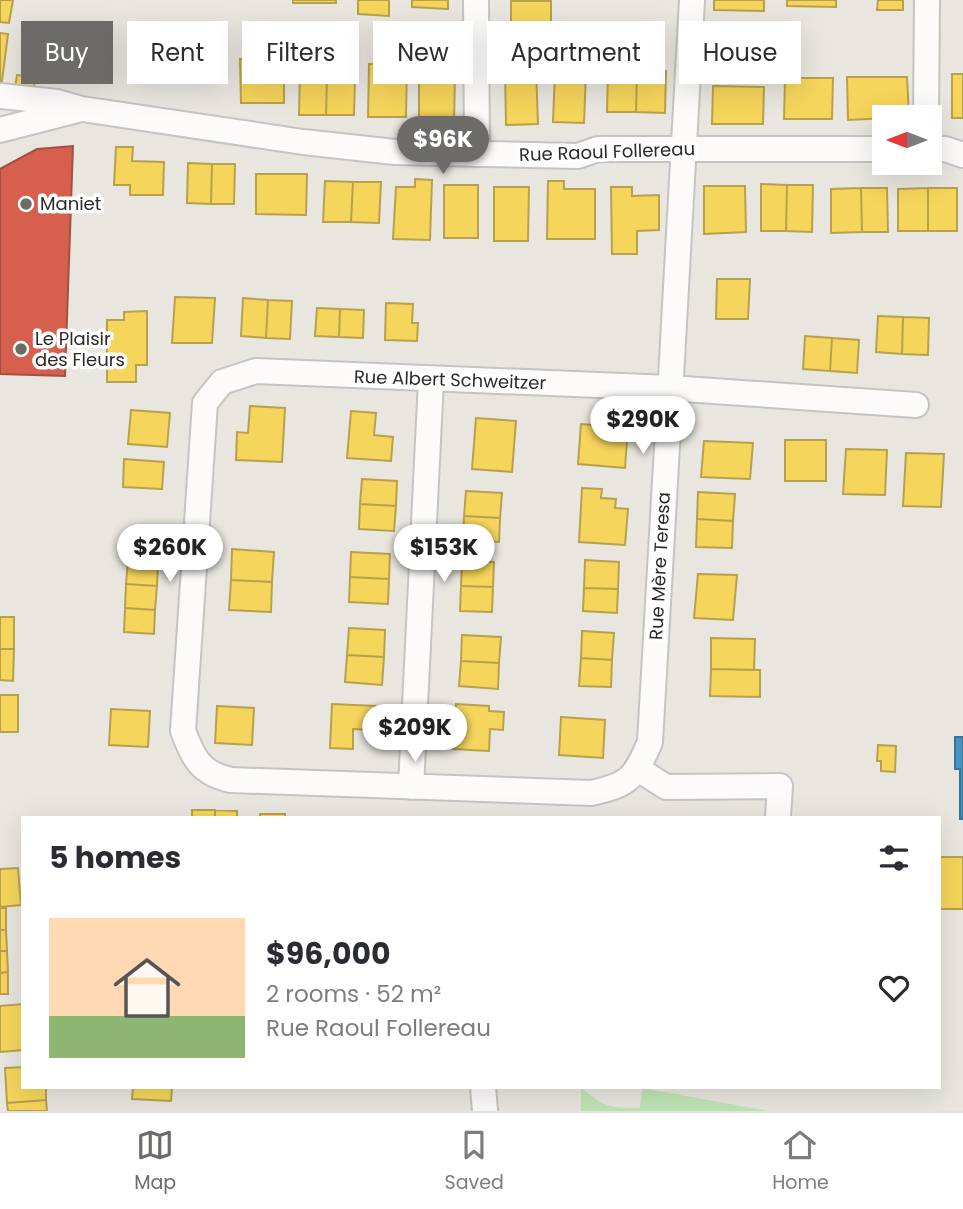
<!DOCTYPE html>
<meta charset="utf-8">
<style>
body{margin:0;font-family:Poppins,sans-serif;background:#f7f7f7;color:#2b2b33;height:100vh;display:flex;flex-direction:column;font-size:26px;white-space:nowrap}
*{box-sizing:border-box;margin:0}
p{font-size:23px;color:#7c7c81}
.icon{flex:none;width:38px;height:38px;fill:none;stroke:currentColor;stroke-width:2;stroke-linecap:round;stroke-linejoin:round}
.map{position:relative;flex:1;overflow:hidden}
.details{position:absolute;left:21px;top:816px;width:920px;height:273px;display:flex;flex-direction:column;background:#fff;border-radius:0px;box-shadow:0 7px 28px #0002}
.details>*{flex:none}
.top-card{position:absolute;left:21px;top:21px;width:922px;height:63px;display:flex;gap:14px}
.needle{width:46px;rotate:270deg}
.controls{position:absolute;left:872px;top:105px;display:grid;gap:14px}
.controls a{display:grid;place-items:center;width:70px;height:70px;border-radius:0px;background:#fff;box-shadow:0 7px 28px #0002;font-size:35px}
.price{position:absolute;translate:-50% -60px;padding:0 16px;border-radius:24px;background:#fff;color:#222;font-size:23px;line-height:46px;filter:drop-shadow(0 2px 4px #0008)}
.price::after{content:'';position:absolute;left:50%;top:42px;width:21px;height:16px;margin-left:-10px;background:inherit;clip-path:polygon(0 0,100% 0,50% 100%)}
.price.on{background:#6c6b68;color:#fff}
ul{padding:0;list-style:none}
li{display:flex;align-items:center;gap:21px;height:175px;padding:0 28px}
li+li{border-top:2px solid #e1e1e2}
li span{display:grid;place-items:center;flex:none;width:196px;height:140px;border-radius:0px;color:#555}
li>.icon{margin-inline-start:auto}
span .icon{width:84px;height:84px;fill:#fffc;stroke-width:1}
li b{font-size:30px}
h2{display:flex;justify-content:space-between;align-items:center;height:84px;padding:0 28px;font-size:30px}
.pill{padding:0 24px;border-radius:0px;background:#fff;box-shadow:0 7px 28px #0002;font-size:24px;line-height:63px}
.pill.on{background:#6c6b68;color:#fff}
.dock{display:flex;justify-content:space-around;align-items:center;height:98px;border-top:2px solid #e1e1e2;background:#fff;font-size:19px;color:#7c7c81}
.dock a{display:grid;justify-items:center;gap:4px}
.dock .on{color:#6c6b68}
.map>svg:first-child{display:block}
.green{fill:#c0e6b5}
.homes{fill:#f6d55c;stroke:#b8a14d;stroke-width:2}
.shops{fill:#d6604d;stroke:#a25042;stroke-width:2}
.schools{fill:#4393c3;stroke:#3b7395;stroke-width:2}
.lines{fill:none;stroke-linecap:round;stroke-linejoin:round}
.minor-casing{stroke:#c5c4c4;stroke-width:28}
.minor{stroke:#fcfbfa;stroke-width:24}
.poi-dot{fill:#6c6b68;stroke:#fff;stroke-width:2.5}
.labels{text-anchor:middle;stroke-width:7;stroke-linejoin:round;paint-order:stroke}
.street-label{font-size:18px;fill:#292929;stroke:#fff}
.poi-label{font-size:18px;fill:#292929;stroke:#fff;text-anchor:start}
</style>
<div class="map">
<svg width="963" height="1111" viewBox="0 0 963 1111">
<rect width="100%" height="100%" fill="#e8e6de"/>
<path class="green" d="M 581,1087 C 604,1108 609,1108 640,1108 L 642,1088 L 768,1111 L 581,1111 Z"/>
<path class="homes" d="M 0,0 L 13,0 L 9,23 L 0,22 Z
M 293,0 L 336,0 L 336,3 L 293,3 Z
M 358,0 L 389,0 L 389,16 L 358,14 Z
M 412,0 L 448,0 L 448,9 L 412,7 Z
M 714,0 L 764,0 L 764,11 L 714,10 Z
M 787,0 L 836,0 L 836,7 L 787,6 Z
M 878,0 L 903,0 L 903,10 L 877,10 Z
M 511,1 L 551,1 L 551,30 L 511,30 Z
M 0,33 L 8,34 L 2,81 L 0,81 Z
M 284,58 L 284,103 L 241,103 L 240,59 Z
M 369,64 L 407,64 L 406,117 L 368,117 Z
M 505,68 L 536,68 L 538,124 L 506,125 Z
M 608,70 L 637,71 L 636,112 L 607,112 Z
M 555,71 L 586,72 L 584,123 L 553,122 Z
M 637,71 L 666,71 L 665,113 L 636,112 Z
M 419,74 L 455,74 L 454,122 L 419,122 Z
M 952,74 L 963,74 L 963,118 L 952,118 Z
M 17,75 L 35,77 L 34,89 L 15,88 Z
M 300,75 L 327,76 L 326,115 L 299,115 Z
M 327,76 L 355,76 L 354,115 L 326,115 Z
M 847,77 L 907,77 L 909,117 L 848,120 Z
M 785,78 L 833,78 L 832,119 L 784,119 Z
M 713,86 L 764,87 L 763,124 L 712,124 Z
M 116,147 L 133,147 L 132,161 L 164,162 L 163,195 L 130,195 L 130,185 L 114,185 Z
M 188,163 L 212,164 L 211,204 L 187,203 Z
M 212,164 L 235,164 L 234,204 L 211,204 Z
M 256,174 L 307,174 L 306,215 L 256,214 Z
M 415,179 L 432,180 L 430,240 L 393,239 L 396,187 L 415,187 Z
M 325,181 L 353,182 L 351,222 L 323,222 Z
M 548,181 L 564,181 L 564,189 L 595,189 L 595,239 L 547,239 Z
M 353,182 L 381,182 L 379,223 L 351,222 Z
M 761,184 L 787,185 L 786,231 L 761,231 Z
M 444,185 L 478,185 L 478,238 L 444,238 Z
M 787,185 L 813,185 L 812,232 L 786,231 Z
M 704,186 L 745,186 L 746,232 L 704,234 Z
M 494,187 L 529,187 L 528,241 L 494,241 Z
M 611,187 L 632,187 L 632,196 L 659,195 L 659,230 L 637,231 L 637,254 L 612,254 Z
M 861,188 L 862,232 L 831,233 L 831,189 Z
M 861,188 L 887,188 L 888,232 L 862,232 Z
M 928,188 L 957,188 L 957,231 L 928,231 Z
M 928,188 L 928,231 L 898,231 L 898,189 Z
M 717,279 L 750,279 L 748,319 L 716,319 Z
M 175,297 L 215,298 L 212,343 L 172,343 Z
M 243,298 L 268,300 L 266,338 L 241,336 Z
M 268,300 L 292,301 L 290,339 L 266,338 Z
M 386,303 L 413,304 L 412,323 L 418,323 L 417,341 L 385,340 Z
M 317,308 L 340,309 L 339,337 L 315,336 Z
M 340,309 L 364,310 L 363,338 L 339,337 Z
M 147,311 L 147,365 L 136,365 L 136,382 L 107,382 L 107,320 L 124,320 L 124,312 Z
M 878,316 L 903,317 L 902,354 L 876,352 Z
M 903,317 L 929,318 L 928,355 L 902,354 Z
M 805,336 L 832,338 L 830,371 L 803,369 Z
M 832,338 L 859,340 L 857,373 L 830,371 Z
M 250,406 L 285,408 L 282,462 L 236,460 L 237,432 L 248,433 Z
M 131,410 L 170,413 L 167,447 L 128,444 Z
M 351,411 L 376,413 L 374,435 L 393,437 L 391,461 L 347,458 Z
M 476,418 L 516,421 L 512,472 L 472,469 Z
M 581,424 L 628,428 L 625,468 L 578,464 Z
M 785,440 L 826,440 L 826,481 L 785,481 Z
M 704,441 L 753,443 L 750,479 L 701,477 Z
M 846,449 L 887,450 L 885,495 L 843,494 Z
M 906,453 L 944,454 L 941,507 L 903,506 Z
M 124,459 L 164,462 L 162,489 L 123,487 Z
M 362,479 L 397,481 L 396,506 L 360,504 Z
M 582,488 L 602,489 L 601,498 L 616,499 L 615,508 L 628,509 L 625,545 L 579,542 Z
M 466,491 L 502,493 L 500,518 L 464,516 Z
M 698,492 L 735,494 L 733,521 L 697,519 Z
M 360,504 L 396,506 L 394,531 L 359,529 Z
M 464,516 L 500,518 L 499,542 L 463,540 Z
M 697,519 L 733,521 L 732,548 L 696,547 Z
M 129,536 L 159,538 L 158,562 L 128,560 Z
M 232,549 L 274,552 L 272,582 L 231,580 Z
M 351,552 L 390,554 L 389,579 L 350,577 Z
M 128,560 L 158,562 L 157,586 L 126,584 Z
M 585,560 L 619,562 L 618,589 L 584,588 Z
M 462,561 L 494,562 L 493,587 L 461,586 Z
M 698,574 L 737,575 L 733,620 L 694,618 Z
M 350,577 L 389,579 L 388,604 L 349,602 Z
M 231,580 L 272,582 L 271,612 L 229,610 Z
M 126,584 L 157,586 L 155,610 L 125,608 Z
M 461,586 L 493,587 L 492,612 L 460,611 Z
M 584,588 L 618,589 L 617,613 L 583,611 Z
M 125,608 L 155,610 L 154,634 L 124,632 Z
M 0,617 L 14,617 L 14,649 L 0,649 Z
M 349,628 L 385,630 L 384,657 L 347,655 Z
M 582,631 L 614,633 L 612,660 L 581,658 Z
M 462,635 L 501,637 L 499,663 L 461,661 Z
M 711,638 L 755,639 L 754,670 L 711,669 Z
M 0,649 L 14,649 L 13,681 L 0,680 Z
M 347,655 L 384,657 L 382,685 L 345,682 Z
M 581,658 L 612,660 L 611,687 L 579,686 Z
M 461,661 L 499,663 L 498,689 L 459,686 Z
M 711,669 L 760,670 L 760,697 L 710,696 Z
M 0,695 L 18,695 L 18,732 L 0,732 Z
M 332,704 L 376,706 L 375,730 L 353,729 L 353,749 L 330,748 Z
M 456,704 L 489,706 L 489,711 L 504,712 L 503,730 L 490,729 L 489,751 L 453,749 Z
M 217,706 L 254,708 L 252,745 L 215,743 Z
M 111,709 L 150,711 L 148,747 L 109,745 Z
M 561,717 L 605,720 L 603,758 L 559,755 Z
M 878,745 L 896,746 L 895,772 L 881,771 L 881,761 L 877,761 Z
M 192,810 L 215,810 L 215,817 L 192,817 Z
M 215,810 L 237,811 L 237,817 L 215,817 Z
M 260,814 L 285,814 L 285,817 L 260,817 Z
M 940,857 L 963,857 L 963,909 L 940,909 Z
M 18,868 L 21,905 L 0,907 L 0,869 Z
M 0,908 L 6,908 L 6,930 L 0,930 Z
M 0,930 L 6,930 L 7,951 L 0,951 Z
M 0,951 L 7,951 L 8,972 L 0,973 Z
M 8,972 L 8,994 L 0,994 L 0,973 Z
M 23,1004 L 23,1050 L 0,1052 L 0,1006 Z
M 23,1067 L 23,1087 L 46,1087 L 46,1100 L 7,1103 L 5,1068 Z
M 133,1087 L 172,1087 L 171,1101 L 132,1099 Z
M 46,1100 L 47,1111 L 8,1111 L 7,1103 Z"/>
<path class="shops" d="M 73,146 L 65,376 L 0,374 L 0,169 L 37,149 Z"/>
<path class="schools" d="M 955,737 L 963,737 L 963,819 L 960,819 L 960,769 L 955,769 Z"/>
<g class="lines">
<g class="minor-casing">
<path id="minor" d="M 476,0 L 477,154
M 692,0 C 679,247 664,495 650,742 C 635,777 630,785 591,793 L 231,780 C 200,773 194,759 183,731 L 205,403 L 222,382 L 256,371 L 670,388 L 916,405
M 0,96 L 57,102 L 78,108
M 926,117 L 927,0
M 0,130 L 82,109 L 303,142 L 395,152 L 578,156 L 598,149 L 884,149
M 929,149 L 945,149 L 963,155
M 638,769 L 666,787 L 780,786 L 778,817
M 411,787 L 431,380
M 483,1087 L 485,1111"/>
</g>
<use href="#minor" class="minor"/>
</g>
<g class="poi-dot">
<circle cx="26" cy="204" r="7"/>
<circle cx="21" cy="349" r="7"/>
</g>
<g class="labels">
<g class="street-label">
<text transform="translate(607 152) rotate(-2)" y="6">Rue Raoul Follereau</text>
<text transform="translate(450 380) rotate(2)" y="6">Rue Albert Schweitzer</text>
<text transform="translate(660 566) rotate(-87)" y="6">Rue Mère Teresa</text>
</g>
<g class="poi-label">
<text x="40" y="210">Maniet</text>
<text x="35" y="345">Le Plaisir<tspan x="35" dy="21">des Fleurs</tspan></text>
</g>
</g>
</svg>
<div class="controls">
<a><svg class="needle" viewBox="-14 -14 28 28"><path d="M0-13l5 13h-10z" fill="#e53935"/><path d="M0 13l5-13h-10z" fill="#7c7c81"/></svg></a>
</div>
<b class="price on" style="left:443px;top:176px">$96K</b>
<b class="price" style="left:643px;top:456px">$290K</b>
<b class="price" style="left:170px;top:584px">$260K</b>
<b class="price" style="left:444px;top:584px">$153K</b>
<b class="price" style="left:415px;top:764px">$209K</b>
<div class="top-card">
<a class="pill on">Buy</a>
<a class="pill">Rent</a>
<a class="pill">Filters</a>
<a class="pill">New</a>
<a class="pill">Apartment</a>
<a class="pill">House</a>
</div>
<section class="details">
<h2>5 homes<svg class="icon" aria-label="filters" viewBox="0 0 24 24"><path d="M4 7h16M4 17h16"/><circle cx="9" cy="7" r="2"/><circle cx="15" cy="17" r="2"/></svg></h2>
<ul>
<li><span style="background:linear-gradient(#ffd9b3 70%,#8fb573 0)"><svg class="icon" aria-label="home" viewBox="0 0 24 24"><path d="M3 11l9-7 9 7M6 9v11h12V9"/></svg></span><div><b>$96,000</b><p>2 rooms · 52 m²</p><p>Rue Raoul Follereau</p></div><svg class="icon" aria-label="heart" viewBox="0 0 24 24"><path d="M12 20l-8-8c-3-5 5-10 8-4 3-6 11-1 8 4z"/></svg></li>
</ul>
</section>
</div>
<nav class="dock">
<a class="on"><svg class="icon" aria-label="map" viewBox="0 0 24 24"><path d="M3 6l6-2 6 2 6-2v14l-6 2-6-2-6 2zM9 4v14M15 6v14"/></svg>Map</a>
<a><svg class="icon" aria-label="saved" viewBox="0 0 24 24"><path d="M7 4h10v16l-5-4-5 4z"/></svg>Saved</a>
<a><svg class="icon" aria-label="home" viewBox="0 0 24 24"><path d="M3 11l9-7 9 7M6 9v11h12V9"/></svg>Home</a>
</nav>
